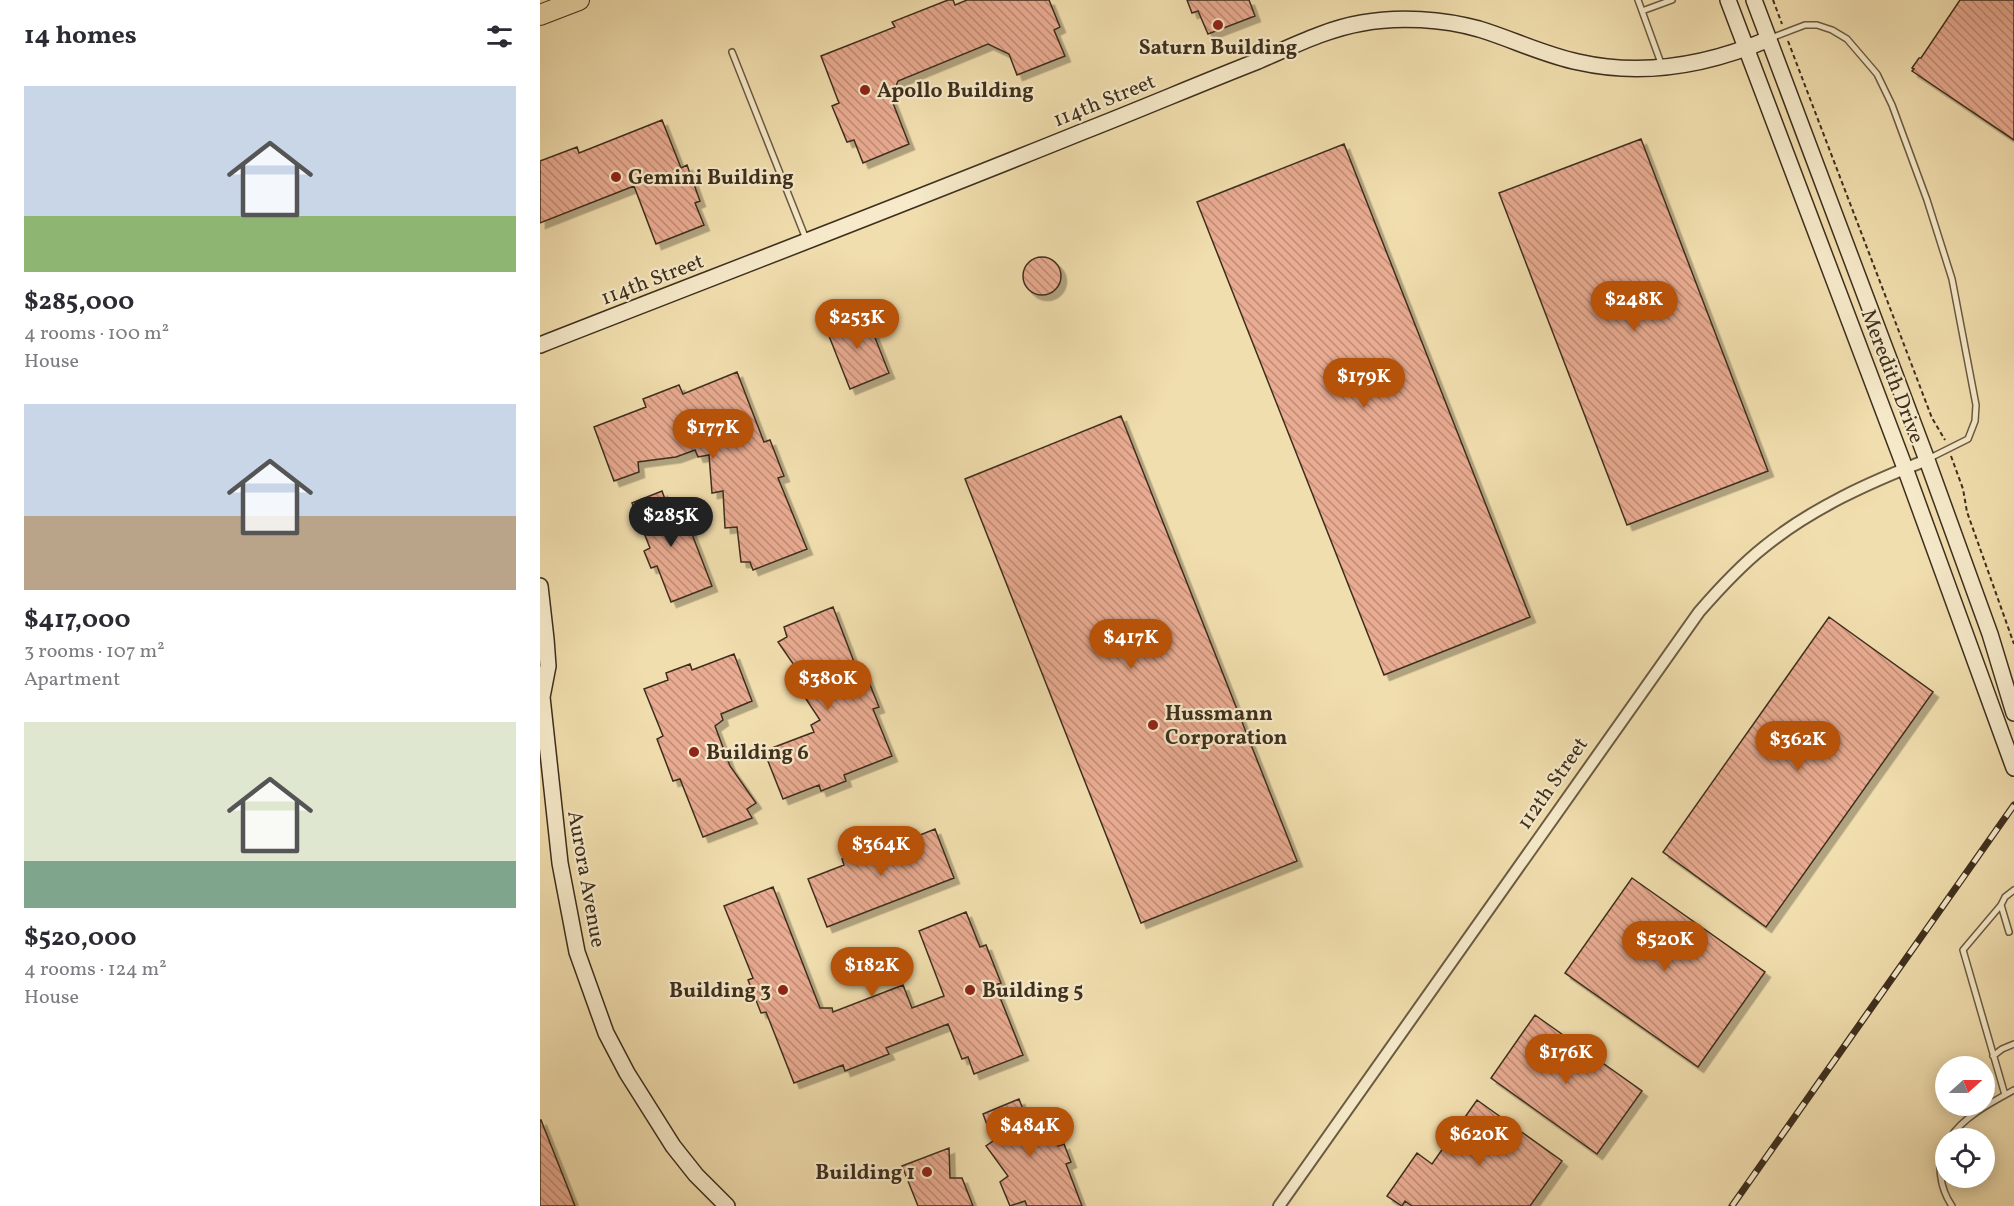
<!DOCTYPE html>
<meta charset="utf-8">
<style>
body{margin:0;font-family:Vollkorn,serif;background:#f7f7f7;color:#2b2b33;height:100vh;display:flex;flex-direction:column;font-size:22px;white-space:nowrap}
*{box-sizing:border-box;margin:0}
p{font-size:20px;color:#7c7c81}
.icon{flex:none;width:33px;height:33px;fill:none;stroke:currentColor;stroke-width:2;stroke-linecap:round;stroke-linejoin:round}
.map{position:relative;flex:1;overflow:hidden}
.details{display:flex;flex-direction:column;background:#fff;width:540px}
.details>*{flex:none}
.needle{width:39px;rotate:69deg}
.tools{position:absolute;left:1395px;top:1056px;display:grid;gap:12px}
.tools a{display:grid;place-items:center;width:60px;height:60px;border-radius:50%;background:#fff;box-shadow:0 3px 15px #0003;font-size:30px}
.price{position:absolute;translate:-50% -51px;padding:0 14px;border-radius:21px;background:#b45309;color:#fff;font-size:20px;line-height:39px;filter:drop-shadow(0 2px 3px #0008)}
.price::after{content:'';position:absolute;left:50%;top:36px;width:18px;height:14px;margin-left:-9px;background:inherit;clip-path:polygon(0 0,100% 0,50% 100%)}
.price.selected{background:#222;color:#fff}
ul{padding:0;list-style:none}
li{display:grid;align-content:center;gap:12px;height:318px;padding:0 24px}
li span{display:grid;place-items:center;height:186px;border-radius:0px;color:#555}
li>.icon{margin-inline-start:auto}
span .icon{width:108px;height:108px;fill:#fffc;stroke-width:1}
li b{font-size:26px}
h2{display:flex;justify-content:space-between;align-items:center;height:72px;padding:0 24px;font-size:26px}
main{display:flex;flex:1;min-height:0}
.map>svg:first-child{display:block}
.building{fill:url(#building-back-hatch);stroke:#3e2f1e;stroke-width:1.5;filter:url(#shadow)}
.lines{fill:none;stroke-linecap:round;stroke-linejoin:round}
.lane-casing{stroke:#6b5b42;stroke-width:8}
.street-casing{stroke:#6b5b42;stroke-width:14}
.secondary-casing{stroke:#3e2f1e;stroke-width:18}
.highway-casing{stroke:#3e2f1e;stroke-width:22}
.path{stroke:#3e2f1e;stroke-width:2;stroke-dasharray:4.5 3;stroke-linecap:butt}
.lane{stroke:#f6eaca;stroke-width:5}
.street{stroke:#f6eaca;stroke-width:10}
.secondary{stroke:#f6eaca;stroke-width:15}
.highway{stroke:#f1deae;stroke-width:20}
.rail-casing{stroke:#3e2f1e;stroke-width:7}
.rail{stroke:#f6eaca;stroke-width:4.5;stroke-dasharray:14;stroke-linecap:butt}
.poi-dot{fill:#8f2418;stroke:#f6eaca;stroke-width:2}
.labels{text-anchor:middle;stroke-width:4.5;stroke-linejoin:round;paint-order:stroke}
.poi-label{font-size:21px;font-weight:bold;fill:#3e2f1e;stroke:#f6eaca;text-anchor:start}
.street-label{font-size:21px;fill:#3e2f1e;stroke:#f6eaca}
</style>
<main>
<section class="details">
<h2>14 homes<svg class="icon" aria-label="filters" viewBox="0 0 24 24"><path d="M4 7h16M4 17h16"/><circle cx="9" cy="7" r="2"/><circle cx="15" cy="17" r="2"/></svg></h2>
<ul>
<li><span style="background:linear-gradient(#c9d6e8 70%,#8fb573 0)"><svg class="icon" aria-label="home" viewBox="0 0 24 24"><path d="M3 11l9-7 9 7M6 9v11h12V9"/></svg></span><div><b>$285,000</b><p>4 rooms · 100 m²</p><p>House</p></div></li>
<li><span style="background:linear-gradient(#c9d6e8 60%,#b9a48a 0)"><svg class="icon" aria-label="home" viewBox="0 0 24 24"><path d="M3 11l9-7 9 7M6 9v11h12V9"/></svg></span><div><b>$417,000</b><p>3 rooms · 107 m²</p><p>Apartment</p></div></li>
<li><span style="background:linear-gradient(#dfe7d0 75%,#7fa58c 0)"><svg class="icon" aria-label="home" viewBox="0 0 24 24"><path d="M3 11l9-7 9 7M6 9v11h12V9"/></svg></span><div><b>$520,000</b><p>4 rooms · 124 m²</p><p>House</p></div></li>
</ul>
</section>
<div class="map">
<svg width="1474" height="1206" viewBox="0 0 1474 1206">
<defs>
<pattern id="building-back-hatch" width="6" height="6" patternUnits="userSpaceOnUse" patternTransform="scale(1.5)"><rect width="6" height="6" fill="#e9ab91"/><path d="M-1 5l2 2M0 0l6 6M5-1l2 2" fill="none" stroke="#be8c76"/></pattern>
<filter id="shadow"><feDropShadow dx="5.5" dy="5.5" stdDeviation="0" flood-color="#0004"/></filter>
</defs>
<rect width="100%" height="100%" fill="#f1deae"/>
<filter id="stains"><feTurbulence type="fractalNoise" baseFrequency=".00333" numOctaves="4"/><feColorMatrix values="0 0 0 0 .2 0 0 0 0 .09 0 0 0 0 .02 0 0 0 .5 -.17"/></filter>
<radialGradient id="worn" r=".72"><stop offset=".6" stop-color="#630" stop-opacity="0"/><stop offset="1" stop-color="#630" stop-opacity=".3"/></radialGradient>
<path class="building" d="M 408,0 L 413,0 L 415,5 L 427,0 L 509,0 L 520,27 L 514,30 L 525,56 L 477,75 L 469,54 L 448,44 L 358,81 L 351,98 L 369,144 L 323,163 L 314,140 L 307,142 L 292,106 L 299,103 L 281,56 L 355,27 L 352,22 Z
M 647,0 L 709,0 L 715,16 L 668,34 L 658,11 L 652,13 Z
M 1420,0 L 1474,0 L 1474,140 L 1372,71 L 1374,69 L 1372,68 L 1379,58 L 1381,58 Z
M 122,120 L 141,168 L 147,165 L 160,201 L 155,203 L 164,225 L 116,244 L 94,186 L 0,223 L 0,161 L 37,147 L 39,153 Z
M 1101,139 L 1228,471 L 1087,525 L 959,193 Z
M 804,144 L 990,617 L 844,675 L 657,202 Z
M483 276a19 19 0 1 1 38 0a19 19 0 1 1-38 0Z
M 324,310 L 349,373 L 310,389 L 285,326 Z
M 197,372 L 224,442 L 230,440 L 244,476 L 238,478 L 267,549 L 213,570 L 210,562 L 201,562 L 197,527 L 185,528 L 183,491 L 172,493 L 169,455 L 158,457 L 155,450 L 136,457 L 98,462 L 99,472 L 74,481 L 54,427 L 106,407 L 103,399 L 139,385 L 143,394 Z
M 581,416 L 757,861 L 601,923 L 425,479 Z
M 122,491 L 133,521 L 145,516 L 172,586 L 131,602 L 117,566 L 111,568 L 104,551 L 110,548 L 92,503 Z
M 293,607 L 316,667 L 322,665 L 339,707 L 333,709 L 352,756 L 304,775 L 306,781 L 281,791 L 279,785 L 243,799 L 224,751 L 274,732 L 271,725 L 280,720 L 256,684 L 263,678 L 238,642 L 247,637 L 244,627 Z
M 1289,617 L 1393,692 L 1226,927 L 1123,852 Z
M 194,654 L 212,701 L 181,714 L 183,720 L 175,726 L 190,766 L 216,803 L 207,809 L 212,818 L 163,837 L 140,779 L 133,781 L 117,739 L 123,736 L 104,689 L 128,680 L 126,673 L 150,664 L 152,670 Z
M 395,829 L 414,878 L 287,927 L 268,879 L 304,865 L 302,859 L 338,845 L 340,851 Z
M 1092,878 L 1225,972 L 1158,1067 L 1025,973 Z
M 233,887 L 280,1008 L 292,1008 L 293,1012 L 363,985 L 372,1008 L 404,996 L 379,931 L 426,912 L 440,947 L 446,945 L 461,983 L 455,985 L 483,1055 L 434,1074 L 428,1057 L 422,1059 L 408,1024 L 346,1048 L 349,1054 L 305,1071 L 303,1065 L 254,1083 L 226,1012 L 221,1013 L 208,980 L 213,978 L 184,906 Z
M 995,1015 L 1102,1091 L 1057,1154 L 951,1078 Z
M 479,1099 L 486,1117 L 504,1111 L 518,1146 L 524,1144 L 531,1162 L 526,1164 L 542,1206 L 487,1206 L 485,1201 L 470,1206 L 460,1182 L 468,1176 L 446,1146 L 453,1141 L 443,1114 Z
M 937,1100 L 1022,1161 L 990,1206 L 872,1206 L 865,1201 L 862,1206 L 847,1196 L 877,1153 L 892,1164 Z
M 0,1120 L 1,1120 L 35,1206 L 0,1206 Z
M 409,1148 L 410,1178 L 422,1178 L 433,1206 L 378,1206 L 362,1166 Z"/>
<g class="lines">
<g class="lane-casing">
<path id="lane" d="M 1098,0 L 1122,66
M 1102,11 L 1132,0
M 1231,38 L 1265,25 L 1277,25 L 1292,30 L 1307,39 L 1337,74 L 1352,105 L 1387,200 L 1412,279 L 1436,405 L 1435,421 L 1428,439 L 1388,459
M 192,52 L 266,239
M 1461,905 L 1469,932
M 1453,1056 L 1462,1049 L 1474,1044
M 1465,1095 L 1423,950 L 1461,905 L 1465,897 L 1474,890
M 1410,1138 C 1423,1117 1452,1102 1474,1090
M 1406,1146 C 1395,1164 1401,1190 1412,1206"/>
</g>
<g class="street-casing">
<path id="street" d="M 739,1206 L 1159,612 C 1179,589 1200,566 1224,547 C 1272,508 1330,482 1387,460"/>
</g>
<g class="secondary-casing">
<path id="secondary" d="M 1188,0 L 1365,468 L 1474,768
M 1214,0 L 1387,460 L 1450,634 L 1474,713
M 0,345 C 181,274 362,205 542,132 C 601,109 659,84 718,61 C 751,47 786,29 822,23 C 859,16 903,19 939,29 C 972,39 1004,55 1038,62 C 1104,77 1168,65 1229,39
M 0,586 L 6,639 L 8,666 L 2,697 L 20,863 L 37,952 L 66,1033 L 87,1073 L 133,1146 L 156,1175 L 187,1206"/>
</g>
<g class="highway-casing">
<path id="highway" d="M 0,15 L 39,0"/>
</g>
<path class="path" d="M 1233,0 L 1242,24
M 1248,41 L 1392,418 L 1405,440
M 1411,456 L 1423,489 L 1427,512 L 1474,644"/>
<use href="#lane" class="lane"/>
<use href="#street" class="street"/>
<use href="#secondary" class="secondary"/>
<use href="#highway" class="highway"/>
<g class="rail-casing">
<path id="rail" d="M 1192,1206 L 1474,805"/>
</g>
<use href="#rail" class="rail"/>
</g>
<g class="poi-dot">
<circle cx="678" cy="25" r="6"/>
<circle cx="325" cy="90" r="6"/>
<circle cx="76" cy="177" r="6"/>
<circle cx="613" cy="725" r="6"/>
<circle cx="154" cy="752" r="6"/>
<circle cx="243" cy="990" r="6"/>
<circle cx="430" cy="990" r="6"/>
<circle cx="387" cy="1172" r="6"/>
</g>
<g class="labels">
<g class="poi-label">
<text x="678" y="54" text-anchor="middle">Saturn Building</text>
<text x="337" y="97">Apollo Building</text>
<text x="88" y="184">Gemini Building</text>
<text x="625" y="720">Hussmann<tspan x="625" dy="24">Corporation</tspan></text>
<text x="166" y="759">Building 6</text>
<text x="231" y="997" text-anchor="end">Building 3</text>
<text x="442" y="997">Building 5</text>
<text x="375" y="1179" text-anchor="end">Building 1</text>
</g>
<g class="street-label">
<text transform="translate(564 100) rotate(-22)" y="7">114th Street</text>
<text transform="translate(112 279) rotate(-21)" y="7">114th Street</text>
<text transform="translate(1353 376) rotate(69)" y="7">Meredith Drive</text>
<text transform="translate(1012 783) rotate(-55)" y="7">112th Street</text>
<text transform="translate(47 879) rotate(80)" y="7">Aurora Avenue</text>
</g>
</g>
<rect width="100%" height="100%" filter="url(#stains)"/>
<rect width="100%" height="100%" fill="url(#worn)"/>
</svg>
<div class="tools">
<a><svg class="needle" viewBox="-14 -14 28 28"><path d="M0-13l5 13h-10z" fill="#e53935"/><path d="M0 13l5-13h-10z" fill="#7c7c81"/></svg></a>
<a><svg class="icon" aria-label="locate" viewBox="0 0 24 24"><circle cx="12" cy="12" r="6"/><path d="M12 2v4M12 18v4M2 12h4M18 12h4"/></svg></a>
</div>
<b class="price" style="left:1094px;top:332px">$248K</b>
<b class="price" style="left:317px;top:350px">$253K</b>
<b class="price" style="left:824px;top:409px">$179K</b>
<b class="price" style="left:173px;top:460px">$177K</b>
<b class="price selected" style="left:131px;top:548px">$285K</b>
<b class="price" style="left:591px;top:670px">$417K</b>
<b class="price" style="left:288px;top:711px">$380K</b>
<b class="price" style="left:1258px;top:772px">$362K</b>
<b class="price" style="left:341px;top:877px">$364K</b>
<b class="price" style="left:1125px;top:972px">$520K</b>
<b class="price" style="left:332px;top:998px">$182K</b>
<b class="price" style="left:1026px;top:1085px">$176K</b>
<b class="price" style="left:490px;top:1158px">$484K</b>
<b class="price" style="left:939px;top:1167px">$620K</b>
</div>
</main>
